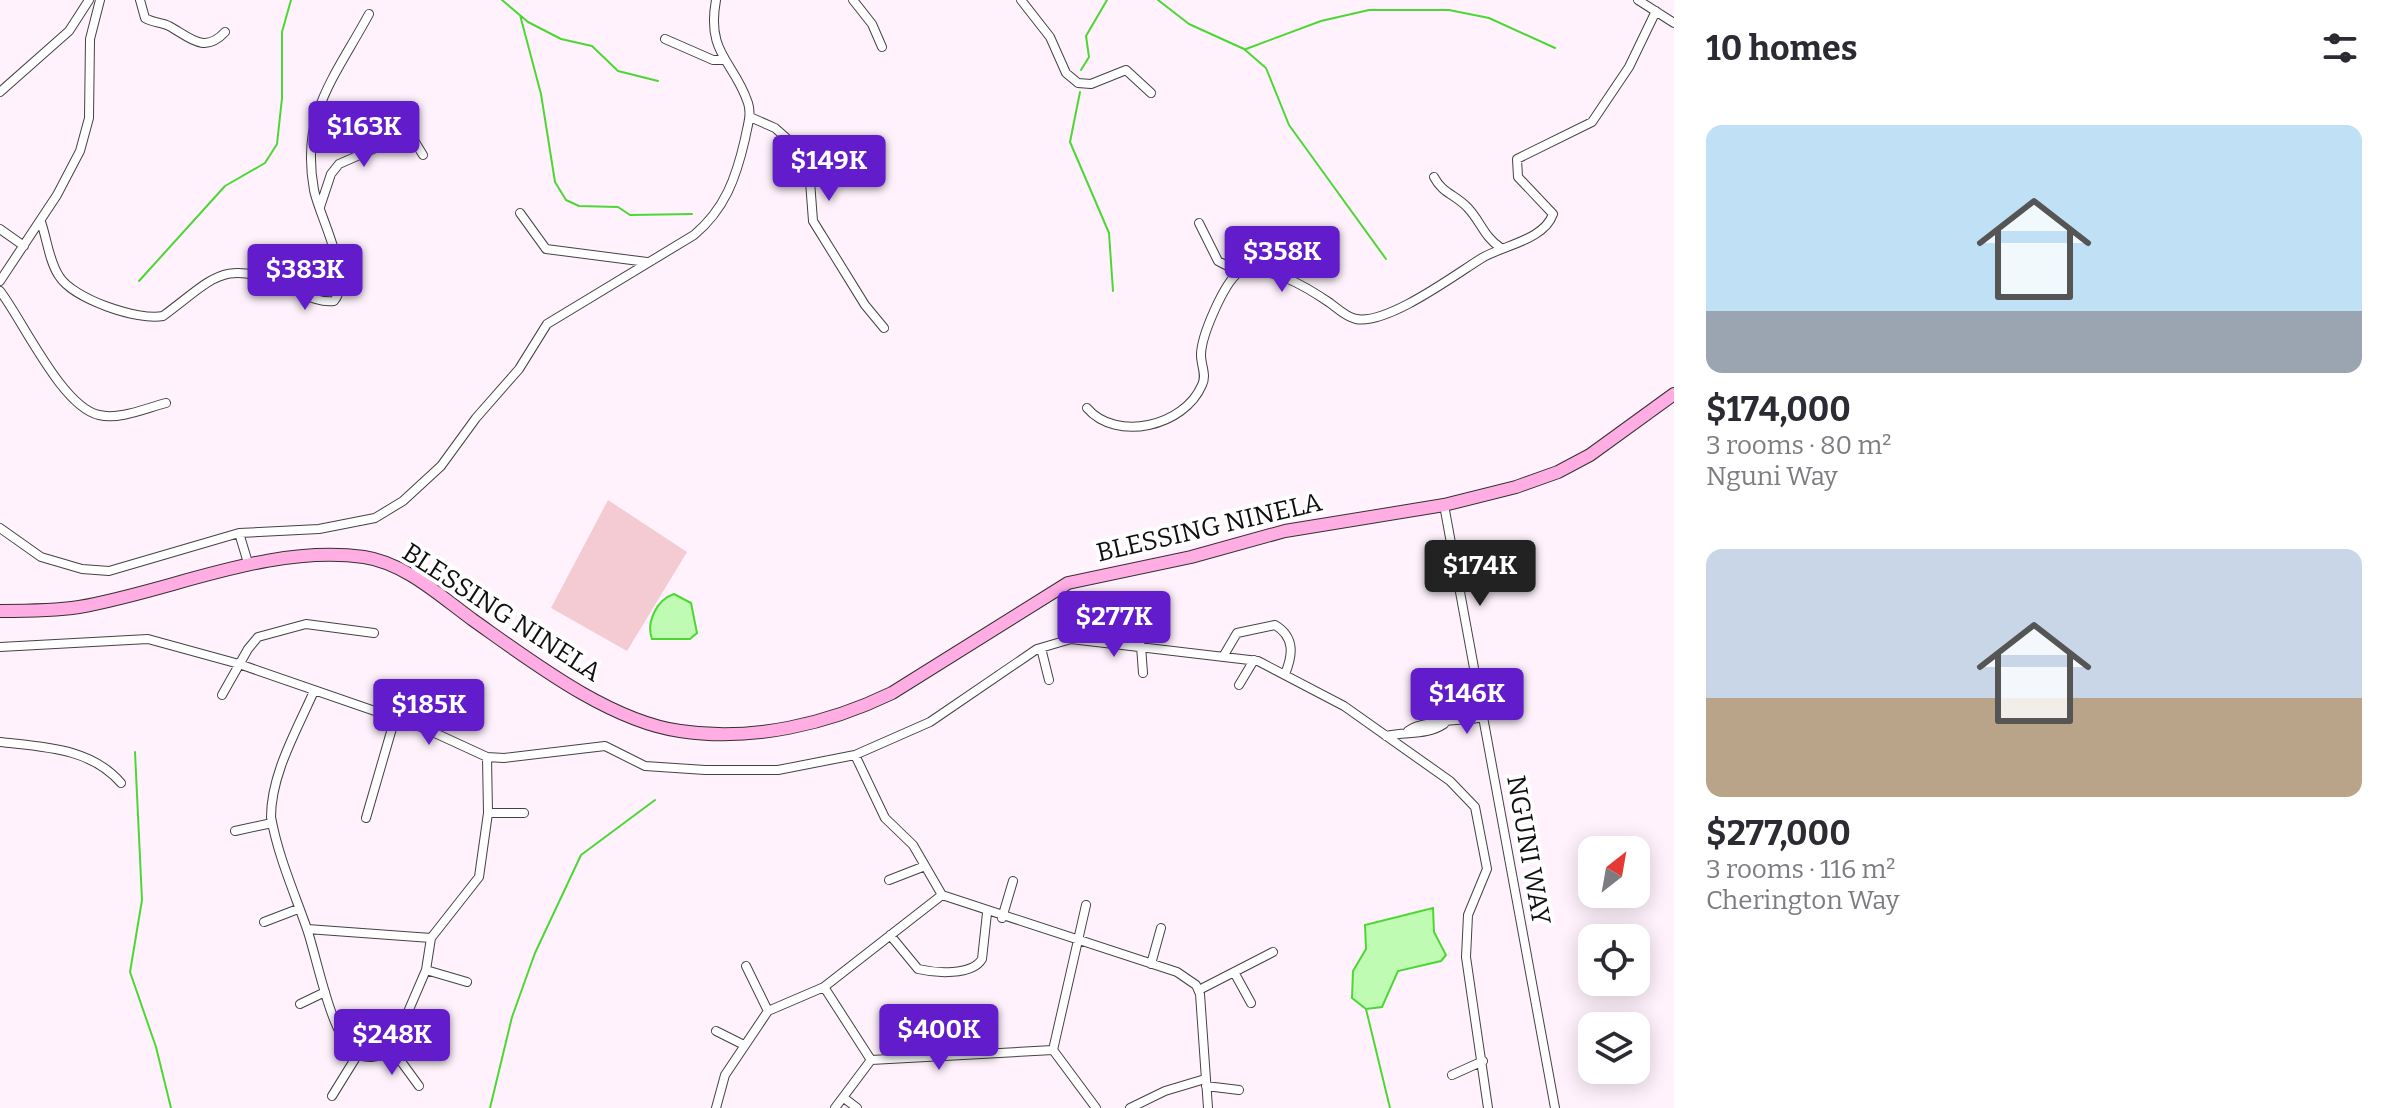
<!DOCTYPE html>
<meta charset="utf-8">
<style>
body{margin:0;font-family:Bitter,serif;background:#f7f7f7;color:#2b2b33;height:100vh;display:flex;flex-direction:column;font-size:30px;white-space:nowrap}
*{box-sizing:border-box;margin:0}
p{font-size:26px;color:#7c7c81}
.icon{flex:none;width:44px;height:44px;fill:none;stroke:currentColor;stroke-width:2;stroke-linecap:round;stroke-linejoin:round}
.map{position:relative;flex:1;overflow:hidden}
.details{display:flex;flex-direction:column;background:#fff;width:720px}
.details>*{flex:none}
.needle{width:52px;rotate:31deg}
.buttons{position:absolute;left:1578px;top:836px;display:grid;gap:16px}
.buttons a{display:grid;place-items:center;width:72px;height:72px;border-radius:16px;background:#fff;box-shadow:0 4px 20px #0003;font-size:40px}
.price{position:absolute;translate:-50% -68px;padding:0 18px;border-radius:8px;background:#631ccc;color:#fff;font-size:26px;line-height:52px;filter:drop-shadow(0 2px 4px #0008)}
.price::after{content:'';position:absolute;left:50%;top:48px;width:24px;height:18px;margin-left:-12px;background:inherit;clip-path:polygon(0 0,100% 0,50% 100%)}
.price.active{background:#222;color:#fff}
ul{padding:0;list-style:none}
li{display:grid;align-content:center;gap:16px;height:424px;padding:0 32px}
li span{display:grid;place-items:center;height:248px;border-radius:16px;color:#555}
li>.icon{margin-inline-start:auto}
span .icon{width:144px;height:144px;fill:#fffc;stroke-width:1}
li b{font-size:34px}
h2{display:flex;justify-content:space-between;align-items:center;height:96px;padding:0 32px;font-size:34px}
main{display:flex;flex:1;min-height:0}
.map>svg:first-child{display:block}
.pitch{fill:#f4cbd3}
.water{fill:#bffbb3;stroke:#4cd834;stroke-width:2}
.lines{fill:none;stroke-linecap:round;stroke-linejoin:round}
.stream{stroke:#4cd834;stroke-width:2}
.street-casing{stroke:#434343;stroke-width:10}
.secondary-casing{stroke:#323232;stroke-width:14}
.street{stroke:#fff;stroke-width:8}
.secondary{stroke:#ffade3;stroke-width:12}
.labels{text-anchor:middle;stroke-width:8;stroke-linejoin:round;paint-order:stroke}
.street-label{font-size:26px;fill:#101010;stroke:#fff}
</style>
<main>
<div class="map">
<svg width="1674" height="1108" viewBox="0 0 1674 1108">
<rect width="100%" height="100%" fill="#fff2fc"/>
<path class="pitch" d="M 608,500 L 687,552 L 627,651 L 551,608 Z"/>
<path class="water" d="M 674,594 L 691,603 L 697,633 L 690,639 L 652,639 C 646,623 656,600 674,594 Z
M 1433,908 L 1434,932 L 1446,955 L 1441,961 L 1398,971 L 1382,1007 L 1366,1009 L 1352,998 L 1353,971 L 1366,949 L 1365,925 Z"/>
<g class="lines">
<path class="stream" d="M 502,0 L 528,22 L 561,39 L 592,46 L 618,71 L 658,81
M 1158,0 L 1189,24 L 1244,49 L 1266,68 L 1289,125 L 1386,259
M 520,15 L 541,94 L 555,182 L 566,200 L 579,206 L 618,207 L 630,215 L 692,214
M 1246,49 L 1321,21 L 1369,10 L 1449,10 L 1489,18 L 1555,48
M 1081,70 L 1089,57 L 1086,36 L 1107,0
M 1080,92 L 1070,142 L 1109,233 L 1113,291
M 139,281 L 225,186 L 265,163 L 277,144 L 282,98 L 282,32 L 291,0
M 135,752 L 142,900 L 130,972 L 156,1047 L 171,1108
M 1366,1009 L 1390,1108
M 490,1108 L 512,1017 L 535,953 L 581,855 L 655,800"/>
<g class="street-casing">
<path id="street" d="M 140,0 L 145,18 C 153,23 162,22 169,26 C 188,36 204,55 225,32
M 853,0 L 872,24 L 882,47
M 1021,0 L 1050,37 L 1066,73 L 1078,83 L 1091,84 L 1126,70 L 1151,93
M 1638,0 L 1674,23
M 665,39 L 713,60 L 723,60
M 0,92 L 69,31 L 89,0
M 750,117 L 775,128 L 801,151 L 809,168 L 813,221 L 865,305 L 884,328
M 1434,177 C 1442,193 1456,195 1468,208 C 1481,222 1484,237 1501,248
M 320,207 L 331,174 L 339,164 L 405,135 L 412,137 L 423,155
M 520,213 L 546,249 L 647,262
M 41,222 C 47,239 49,261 59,276 C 73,299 138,321 163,316 C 217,276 223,257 292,289 C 306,295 319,303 334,301 C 354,279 319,216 314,190 C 300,114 335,77 369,14
M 1199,223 L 1218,261 L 1239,272
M 0,229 L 24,246
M 0,281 L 57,195 L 80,151 L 89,118 L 90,39 L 100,0
M 0,291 C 23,321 62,407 99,415 C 120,420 146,408 166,403
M 1087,408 C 1116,442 1184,427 1202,385 C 1207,375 1201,366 1201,355 C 1201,336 1224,283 1239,272 C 1271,265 1305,286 1330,303 C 1338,309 1346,317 1356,319 C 1388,325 1456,274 1482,258 C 1504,245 1544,240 1553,214 L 1518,177 L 1517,159 L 1592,122 L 1629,67 L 1656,11
M 1444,505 L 1555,1108
M 0,528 L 41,557 L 82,569 L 109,571 L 239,533 L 319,529 L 375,518 L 403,501 L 441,466 L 476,418 L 519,369 L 547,324 L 694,235 C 725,209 736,178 745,139 C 747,127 752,115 748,103 C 734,61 706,54 716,0
M 239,533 L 249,566
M 1141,646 L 1143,673
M 0,647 L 148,639 L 239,664 L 424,728 L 487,757 L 504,758 L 605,746 L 645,766 L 705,770 L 778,770 L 855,755 L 930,722 L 1037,649 L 1071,639 L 1258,661 L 1344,706 L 1450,781 L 1475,807 L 1487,869 L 1468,915 L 1466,957 L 1488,1108
M 1041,648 L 1049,680
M 1224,655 L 1237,633 L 1275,625 C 1295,637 1293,655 1285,674
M 1239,685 L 1254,660
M 314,691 C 297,730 271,774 271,817 C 278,856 294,892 307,929 C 317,958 330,1030 352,1050 C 364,1061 380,1058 392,1049 L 426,970 L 431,938 L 479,877 L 488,813 L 487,757
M 222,695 L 248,649 L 258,637 L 306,624 L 374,633
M 1408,731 C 1422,720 1463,721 1484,717
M 1386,736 C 1407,731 1426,736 1444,724
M 0,742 C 44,747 91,748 121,783
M 855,755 L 885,818 L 913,845 L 942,895 L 1177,972 L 1196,985 L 1200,994 L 1208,1108
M 488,813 L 524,813
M 366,818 L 395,718
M 235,831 L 272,823
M 889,880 L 925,866
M 1002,918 L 1013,881
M 264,922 L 298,909
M 307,929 L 431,938
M 890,935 L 918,969 C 935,973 972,976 982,959 L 987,913
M 1151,964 L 1161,928
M 746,966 L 768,1011
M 426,970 L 467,982
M 1234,972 L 1251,1003
M 824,987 L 871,1060
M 1199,990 L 1273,952
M 300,1004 L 325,992
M 716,1031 L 744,1045
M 392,1049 L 419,1086
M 1053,1050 L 1086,905
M 1053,1050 L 1096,1108
M 1452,1075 L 1483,1061
M 1206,1086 L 1239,1090
M 332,1096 L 358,1054
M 844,1098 L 857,1108
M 716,1108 L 725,1075 L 768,1011 L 824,987 L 942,895
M 835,1108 L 871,1060 L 1053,1050
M 1130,1108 L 1165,1091 L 1205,1079"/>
</g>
<g class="secondary-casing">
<path id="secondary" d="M 0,611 C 26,611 53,611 79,607 C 172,591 268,544 364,557 C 405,563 440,596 473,620 C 531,661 609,721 680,731 C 752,742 828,724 892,693 L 1068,583 L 1191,557 L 1285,531 L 1444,505 L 1516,487 L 1558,472 L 1590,455 L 1674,394"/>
</g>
<use href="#street" class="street"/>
<use href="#secondary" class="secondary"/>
</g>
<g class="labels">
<g class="street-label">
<text transform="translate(1209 527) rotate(-13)" y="9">BLESSING NINELA</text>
<text transform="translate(502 612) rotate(33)" y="9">BLESSING NINELA</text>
<text transform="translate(1529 850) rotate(80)" y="9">NGUNI WAY</text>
</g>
</g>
</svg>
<div class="buttons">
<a><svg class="needle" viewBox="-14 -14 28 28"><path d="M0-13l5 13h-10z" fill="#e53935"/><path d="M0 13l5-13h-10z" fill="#7c7c81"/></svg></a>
<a><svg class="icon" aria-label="locate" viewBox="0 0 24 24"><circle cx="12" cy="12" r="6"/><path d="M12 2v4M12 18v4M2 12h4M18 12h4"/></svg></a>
<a><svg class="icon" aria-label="layers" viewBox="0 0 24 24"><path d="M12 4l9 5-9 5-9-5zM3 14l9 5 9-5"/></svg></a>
</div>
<b class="price" style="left:364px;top:169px">$163K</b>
<b class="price" style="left:829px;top:203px">$149K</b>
<b class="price" style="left:1282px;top:294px">$358K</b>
<b class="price" style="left:305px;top:312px">$383K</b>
<b class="price active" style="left:1480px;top:608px">$174K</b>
<b class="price" style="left:1114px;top:659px">$277K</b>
<b class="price" style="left:1467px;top:736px">$146K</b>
<b class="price" style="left:429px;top:747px">$185K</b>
<b class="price" style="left:939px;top:1072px">$400K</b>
<b class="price" style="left:392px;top:1077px">$248K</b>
</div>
<section class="details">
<h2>10 homes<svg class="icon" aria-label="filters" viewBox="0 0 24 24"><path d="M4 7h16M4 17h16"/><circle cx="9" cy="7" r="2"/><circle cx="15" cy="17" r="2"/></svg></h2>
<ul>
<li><span style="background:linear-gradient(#bfe0f5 75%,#9aa5b1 0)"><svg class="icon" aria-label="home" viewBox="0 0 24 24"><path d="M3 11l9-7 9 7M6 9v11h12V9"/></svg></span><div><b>$174,000</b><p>3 rooms · 80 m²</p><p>Nguni Way</p></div></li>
<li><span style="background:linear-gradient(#c9d6e8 60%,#b9a48a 0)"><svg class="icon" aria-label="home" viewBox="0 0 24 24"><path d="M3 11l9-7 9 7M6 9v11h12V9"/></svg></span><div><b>$277,000</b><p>3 rooms · 116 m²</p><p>Cherington Way</p></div></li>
</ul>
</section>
</main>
